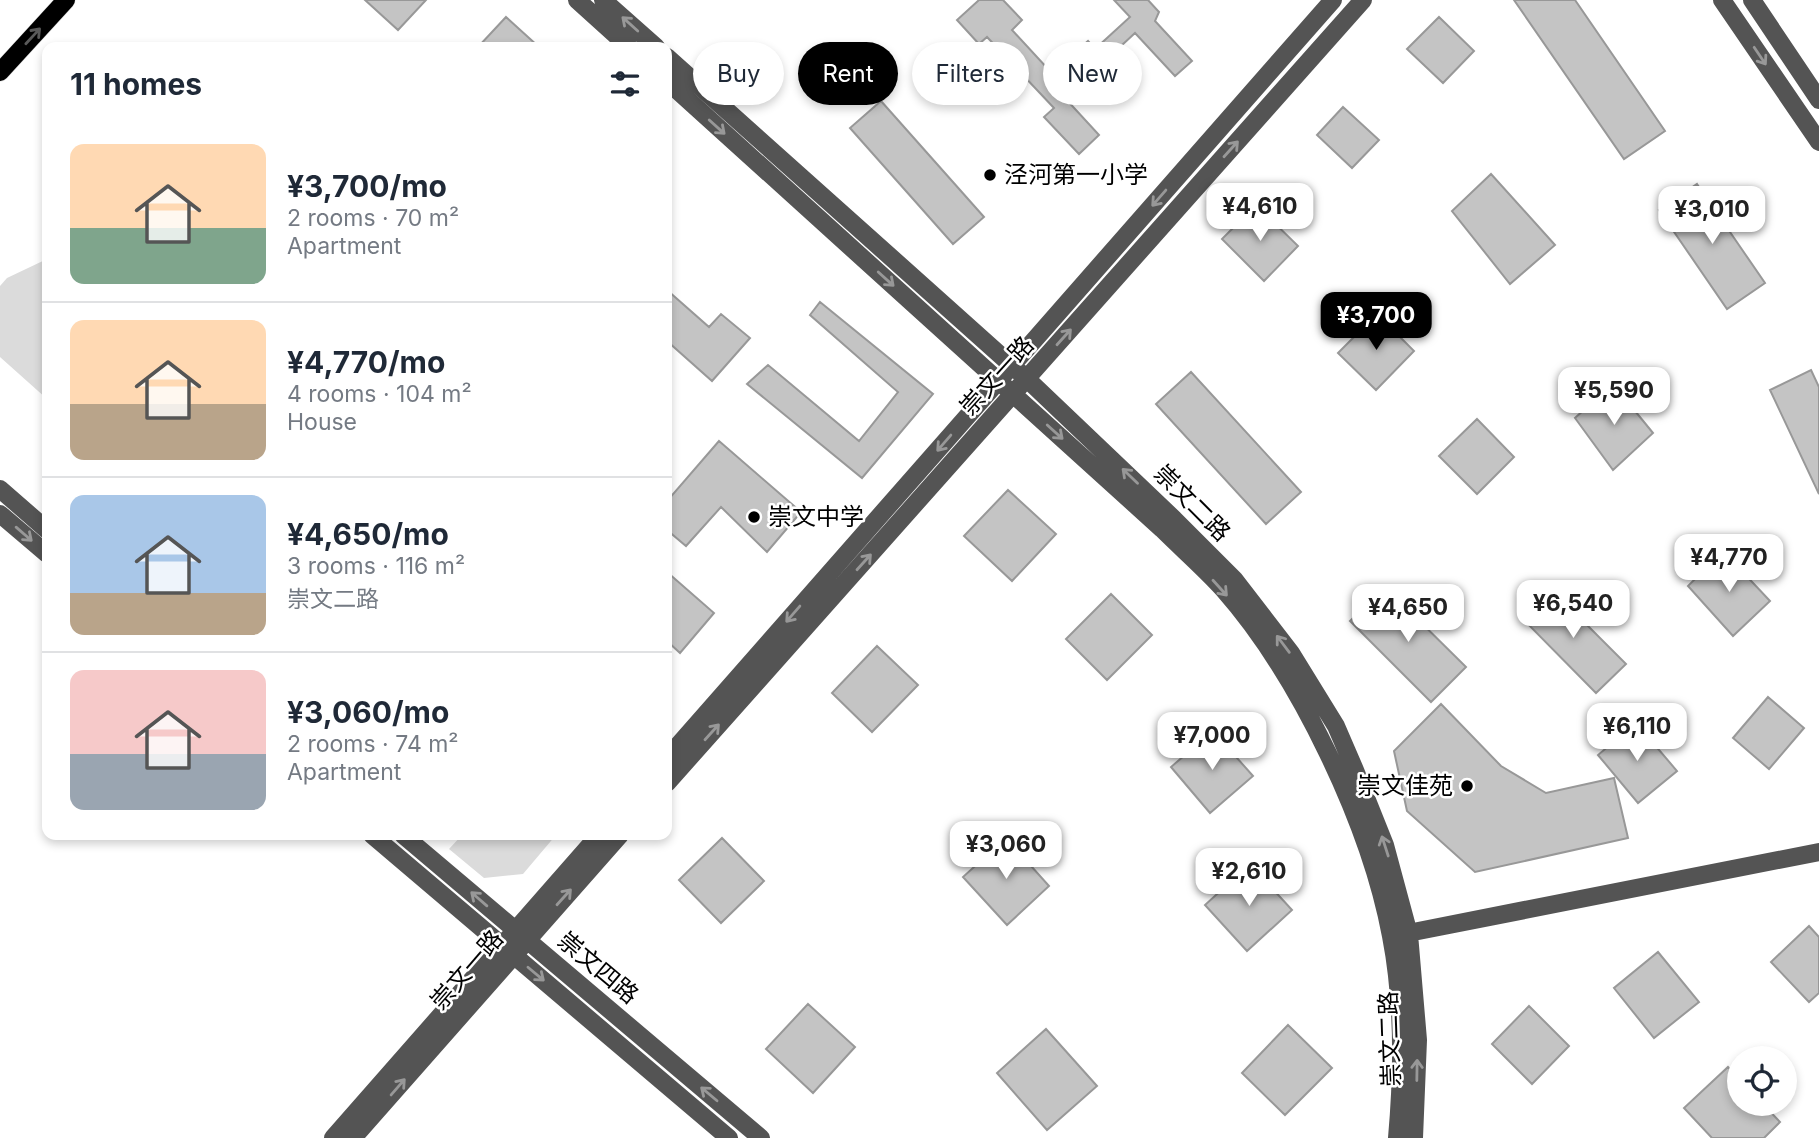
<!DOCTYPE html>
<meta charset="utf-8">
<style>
body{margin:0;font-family:Inter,"Noto Sans SC",sans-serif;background:#f2f2f3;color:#1f2937;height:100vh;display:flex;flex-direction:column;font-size:26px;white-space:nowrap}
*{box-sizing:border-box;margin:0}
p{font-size:23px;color:#747a83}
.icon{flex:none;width:38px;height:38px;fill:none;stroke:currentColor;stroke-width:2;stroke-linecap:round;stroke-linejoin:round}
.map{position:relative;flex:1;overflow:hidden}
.details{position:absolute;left:42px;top:42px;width:630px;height:798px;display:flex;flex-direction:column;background:#fff;border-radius:14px;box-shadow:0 4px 10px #0003}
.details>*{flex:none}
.top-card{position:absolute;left:693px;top:42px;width:665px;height:63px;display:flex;gap:14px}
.controls{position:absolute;left:1727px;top:1046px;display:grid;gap:14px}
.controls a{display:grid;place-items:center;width:70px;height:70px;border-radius:50%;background:#fff;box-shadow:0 4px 10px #0003;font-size:35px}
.price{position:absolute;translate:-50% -60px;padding:0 16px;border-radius:14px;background:#fff;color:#222;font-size:23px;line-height:46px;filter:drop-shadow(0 2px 4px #0008)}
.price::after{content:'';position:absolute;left:50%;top:42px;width:21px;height:16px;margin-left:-10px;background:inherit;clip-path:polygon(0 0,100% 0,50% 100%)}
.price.selected{background:#000;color:#fff}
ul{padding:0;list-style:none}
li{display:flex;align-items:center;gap:21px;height:175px;padding:0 28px}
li+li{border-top:2px solid #e0e1e3}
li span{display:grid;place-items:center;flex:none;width:196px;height:140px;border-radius:14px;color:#555}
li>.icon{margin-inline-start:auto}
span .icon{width:84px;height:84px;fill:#fffc;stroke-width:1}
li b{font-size:30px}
h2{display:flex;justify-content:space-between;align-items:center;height:84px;padding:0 28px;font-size:30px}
.pill{padding:0 24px;border-radius:32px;background:#fff;box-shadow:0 4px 10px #0003;font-size:24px;line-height:63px}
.pill.selected{background:#000;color:#fff}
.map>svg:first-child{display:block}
.green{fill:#dbdbdb}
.building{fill:#c4c4c4;stroke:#989898;stroke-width:2}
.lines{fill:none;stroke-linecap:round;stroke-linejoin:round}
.major-casing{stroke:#dbdbdb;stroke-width:19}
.minor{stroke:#545454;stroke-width:18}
.major{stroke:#000;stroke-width:18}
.oneway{stroke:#989898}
.oneway2{stroke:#595959}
.poi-dot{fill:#000;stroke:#fff;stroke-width:2.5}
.labels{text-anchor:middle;stroke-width:5;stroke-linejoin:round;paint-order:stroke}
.poi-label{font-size:24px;fill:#000;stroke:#fff;text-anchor:start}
.street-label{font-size:24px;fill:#000;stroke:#fff}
</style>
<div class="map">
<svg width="1819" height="1138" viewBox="0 0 1819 1138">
<rect width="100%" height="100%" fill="#fff"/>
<path class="green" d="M 47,259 L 47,399 L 0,357 L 0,286 L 7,278 Z
M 462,835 L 556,835 L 523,874 L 484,878 L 449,849 Z"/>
<path class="building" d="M 365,0 L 426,0 L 398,30 Z
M 979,0 L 1003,0 L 1022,20 L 1012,30 L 1060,82 L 1086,57 L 1079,49 L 1088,41 L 1095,49 L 1130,17 L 1114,0 L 1148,0 L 1159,12 L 1155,21 L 1192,61 L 1175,76 L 1135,33 L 1107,59 L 1115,68 L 1103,79 L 1094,69 L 1064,97 L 1099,135 L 1079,154 L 1044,117 L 1054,108 L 987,37 L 979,44 L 957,20 Z
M 1514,0 L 1575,0 L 1665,131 L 1624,159 Z
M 506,17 L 539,47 L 478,47 Z
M 1439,17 L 1474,51 L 1443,83 L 1407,49 Z
M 881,101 L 984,217 L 953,244 L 850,128 Z
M 1343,107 L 1379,140 L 1352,168 L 1317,135 Z
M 1491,174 L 1555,245 L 1510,284 L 1452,211 Z
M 1697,184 L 1765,283 L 1727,309 L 1659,210 Z
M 1256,205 L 1298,246 L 1264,281 L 1222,239 Z
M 667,290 L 709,327 L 721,314 L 750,338 L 712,381 L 667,341 Z
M 820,302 L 933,394 L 862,478 L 747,384 L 768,365 L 859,441 L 898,392 L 810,315 Z
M 1377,314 L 1414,351 L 1376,390 L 1338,353 Z
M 1811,370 L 1819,387 L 1819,494 L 1770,390 Z
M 1191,372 L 1301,492 L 1266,524 L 1156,404 Z
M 1613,384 L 1653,433 L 1613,470 L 1575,418 Z
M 1477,419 L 1514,457 L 1477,494 L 1439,456 Z
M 719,441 L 801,512 L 767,552 L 721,507 L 686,546 L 667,530 L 667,501 Z
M 1008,490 L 1056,534 L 1012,581 L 964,536 Z
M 1723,551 L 1770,601 L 1733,636 L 1688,586 Z
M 667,572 L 714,613 L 680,653 L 667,641 Z
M 1385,587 L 1466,667 L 1431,702 L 1350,621 Z
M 1549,587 L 1626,664 L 1596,693 L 1520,616 Z
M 1111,594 L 1152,635 L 1107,680 L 1066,639 Z
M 877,646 L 918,685 L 872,732 L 832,693 Z
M 1768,697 L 1804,728 L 1769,769 L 1733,738 Z
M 1441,704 L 1501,766 L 1546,793 L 1614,778 L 1628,838 L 1475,872 L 1407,811 L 1394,751 Z
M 1636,723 L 1677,771 L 1638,803 L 1598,755 Z
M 1213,731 L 1253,776 L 1210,813 L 1171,767 Z
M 722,838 L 764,881 L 721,923 L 679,880 Z
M 1006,838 L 1049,886 L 1007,925 L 963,877 Z
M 1250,864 L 1292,910 L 1247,951 L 1205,905 Z
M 1809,926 L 1819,937 L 1819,993 L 1809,1002 L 1771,962 Z
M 1658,952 L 1699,1002 L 1654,1038 L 1614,988 Z
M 808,1004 L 855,1047 L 813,1093 L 766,1049 Z
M 1529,1006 L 1569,1046 L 1532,1084 L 1492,1044 Z
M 1288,1025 L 1332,1068 L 1285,1115 L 1242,1073 Z
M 1046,1029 L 1097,1086 L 1047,1130 L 997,1073 Z
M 1728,1067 L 1740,1079 L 1740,1104 L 1763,1104 L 1780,1122 L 1764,1138 L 1712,1138 L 1684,1108 Z"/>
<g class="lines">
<g class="major-casing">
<path id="major" d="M 0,72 L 66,0"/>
</g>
<path class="minor" d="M 577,0 L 629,47
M 603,0 L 656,47
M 1722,0 L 1819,142
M 1752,0 L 1819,100
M 667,57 L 1027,379 L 1174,519 L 1234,579 L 1291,653 L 1336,726 L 1355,770 L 1385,845 L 1409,934 L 1418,1040 L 1414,1138
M 667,81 L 1162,529 C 1182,549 1204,568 1223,589 C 1299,675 1370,824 1391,936 C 1404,1003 1403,1071 1397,1138
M 0,489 L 47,530
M 0,514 L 47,554
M 667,758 L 1333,0
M 667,783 L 1363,0
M 372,835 L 729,1138
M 403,835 L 761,1138
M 1398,935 L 1819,852
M 333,1138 L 599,835
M 353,1138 L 620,835"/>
<use href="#major" class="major"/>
</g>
<defs><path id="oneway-shaft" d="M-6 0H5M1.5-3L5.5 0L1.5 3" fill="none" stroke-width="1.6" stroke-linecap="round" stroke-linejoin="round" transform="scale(1.75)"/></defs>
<g class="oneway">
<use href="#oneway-shaft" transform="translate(630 24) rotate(-138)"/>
<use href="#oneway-shaft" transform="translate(1760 56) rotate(56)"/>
<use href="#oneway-shaft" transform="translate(717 127) rotate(42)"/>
<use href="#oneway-shaft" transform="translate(1231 149) rotate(-48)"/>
<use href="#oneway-shaft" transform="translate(1159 198) rotate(131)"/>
<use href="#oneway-shaft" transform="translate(886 279) rotate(42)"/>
<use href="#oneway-shaft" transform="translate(1064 337) rotate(-48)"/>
<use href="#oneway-shaft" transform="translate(1055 432) rotate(42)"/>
<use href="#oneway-shaft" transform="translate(944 443) rotate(131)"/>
<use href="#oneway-shaft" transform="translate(1130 476) rotate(-136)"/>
<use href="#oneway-shaft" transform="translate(24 534) rotate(41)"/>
<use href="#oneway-shaft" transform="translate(864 562) rotate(-48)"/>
<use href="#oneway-shaft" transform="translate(1220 588) rotate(48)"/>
<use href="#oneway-shaft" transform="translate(793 614) rotate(131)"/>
<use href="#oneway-shaft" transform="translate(1283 644) rotate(-127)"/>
<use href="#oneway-shaft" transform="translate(712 732) rotate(-48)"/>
<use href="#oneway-shaft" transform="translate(1385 846) rotate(-108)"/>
<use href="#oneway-shaft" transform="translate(564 897) rotate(-48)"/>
<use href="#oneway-shaft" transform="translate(479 899) rotate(-139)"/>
<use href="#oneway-shaft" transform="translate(536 974) rotate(40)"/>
<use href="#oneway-shaft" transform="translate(1417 1070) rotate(-89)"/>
<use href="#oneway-shaft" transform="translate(398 1087) rotate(-49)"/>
<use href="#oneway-shaft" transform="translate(709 1094) rotate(-140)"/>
</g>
<use class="oneway2" href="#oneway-shaft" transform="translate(33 36) rotate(-47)"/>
<g class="poi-dot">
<circle cx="990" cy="175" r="7"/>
<circle cx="754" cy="517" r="7"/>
<circle cx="1467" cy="786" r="7"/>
</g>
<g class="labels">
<g class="poi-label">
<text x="1004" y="183">泾河第一小学</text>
<text x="768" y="525">崇文中学</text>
<text x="1453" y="794" text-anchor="end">崇文佳苑</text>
</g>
<g class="street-label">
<text transform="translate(997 376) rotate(-48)" y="8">崇文一路</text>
<text transform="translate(1192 503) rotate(45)" y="8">崇文二路</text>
<text transform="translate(598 968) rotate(40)" y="8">崇文四路</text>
<text transform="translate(467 970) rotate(-49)" y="8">崇文一路</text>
<text transform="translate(1390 1039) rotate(-92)" y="8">崇文二路</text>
</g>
</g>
</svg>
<div class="controls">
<a><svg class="icon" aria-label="locate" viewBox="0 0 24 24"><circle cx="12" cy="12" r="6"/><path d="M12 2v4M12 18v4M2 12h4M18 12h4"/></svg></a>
</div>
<b class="price" style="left:1260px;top:243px">¥4,610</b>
<b class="price" style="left:1712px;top:246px">¥3,010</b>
<b class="price selected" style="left:1376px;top:352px">¥3,700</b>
<b class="price" style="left:1614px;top:427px">¥5,590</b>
<b class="price" style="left:1729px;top:594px">¥4,770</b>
<b class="price" style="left:1573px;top:640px">¥6,540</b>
<b class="price" style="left:1408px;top:644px">¥4,650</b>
<b class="price" style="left:1637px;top:763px">¥6,110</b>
<b class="price" style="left:1212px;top:772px">¥7,000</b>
<b class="price" style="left:1006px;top:881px">¥3,060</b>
<b class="price" style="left:1249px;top:908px">¥2,610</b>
<div class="top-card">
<a class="pill">Buy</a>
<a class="pill selected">Rent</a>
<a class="pill">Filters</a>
<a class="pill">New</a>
</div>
<section class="details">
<h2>11 homes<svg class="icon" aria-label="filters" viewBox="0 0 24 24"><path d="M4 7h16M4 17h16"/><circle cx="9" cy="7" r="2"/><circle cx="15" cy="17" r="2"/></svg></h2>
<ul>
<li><span style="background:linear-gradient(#ffd9b3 60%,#7fa58c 0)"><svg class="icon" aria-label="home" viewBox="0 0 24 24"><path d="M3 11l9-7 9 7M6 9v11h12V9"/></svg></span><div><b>¥3,700/mo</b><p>2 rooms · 70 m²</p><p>Apartment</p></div></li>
<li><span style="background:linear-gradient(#ffd9b3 60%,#b9a48a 0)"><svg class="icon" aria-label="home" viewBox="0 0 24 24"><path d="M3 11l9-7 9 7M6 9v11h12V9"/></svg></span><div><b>¥4,770/mo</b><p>4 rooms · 104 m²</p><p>House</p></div></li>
<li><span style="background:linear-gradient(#a9c7e8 70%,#b9a48a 0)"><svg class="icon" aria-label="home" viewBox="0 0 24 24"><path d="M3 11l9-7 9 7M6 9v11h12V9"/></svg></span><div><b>¥4,650/mo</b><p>3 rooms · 116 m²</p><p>崇文二路</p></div></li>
<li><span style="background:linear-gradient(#f6c9c9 60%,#9aa5b1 0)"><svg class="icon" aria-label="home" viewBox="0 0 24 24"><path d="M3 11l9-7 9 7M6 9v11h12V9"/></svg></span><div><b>¥3,060/mo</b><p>2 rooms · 74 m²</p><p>Apartment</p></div></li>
</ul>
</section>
</div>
